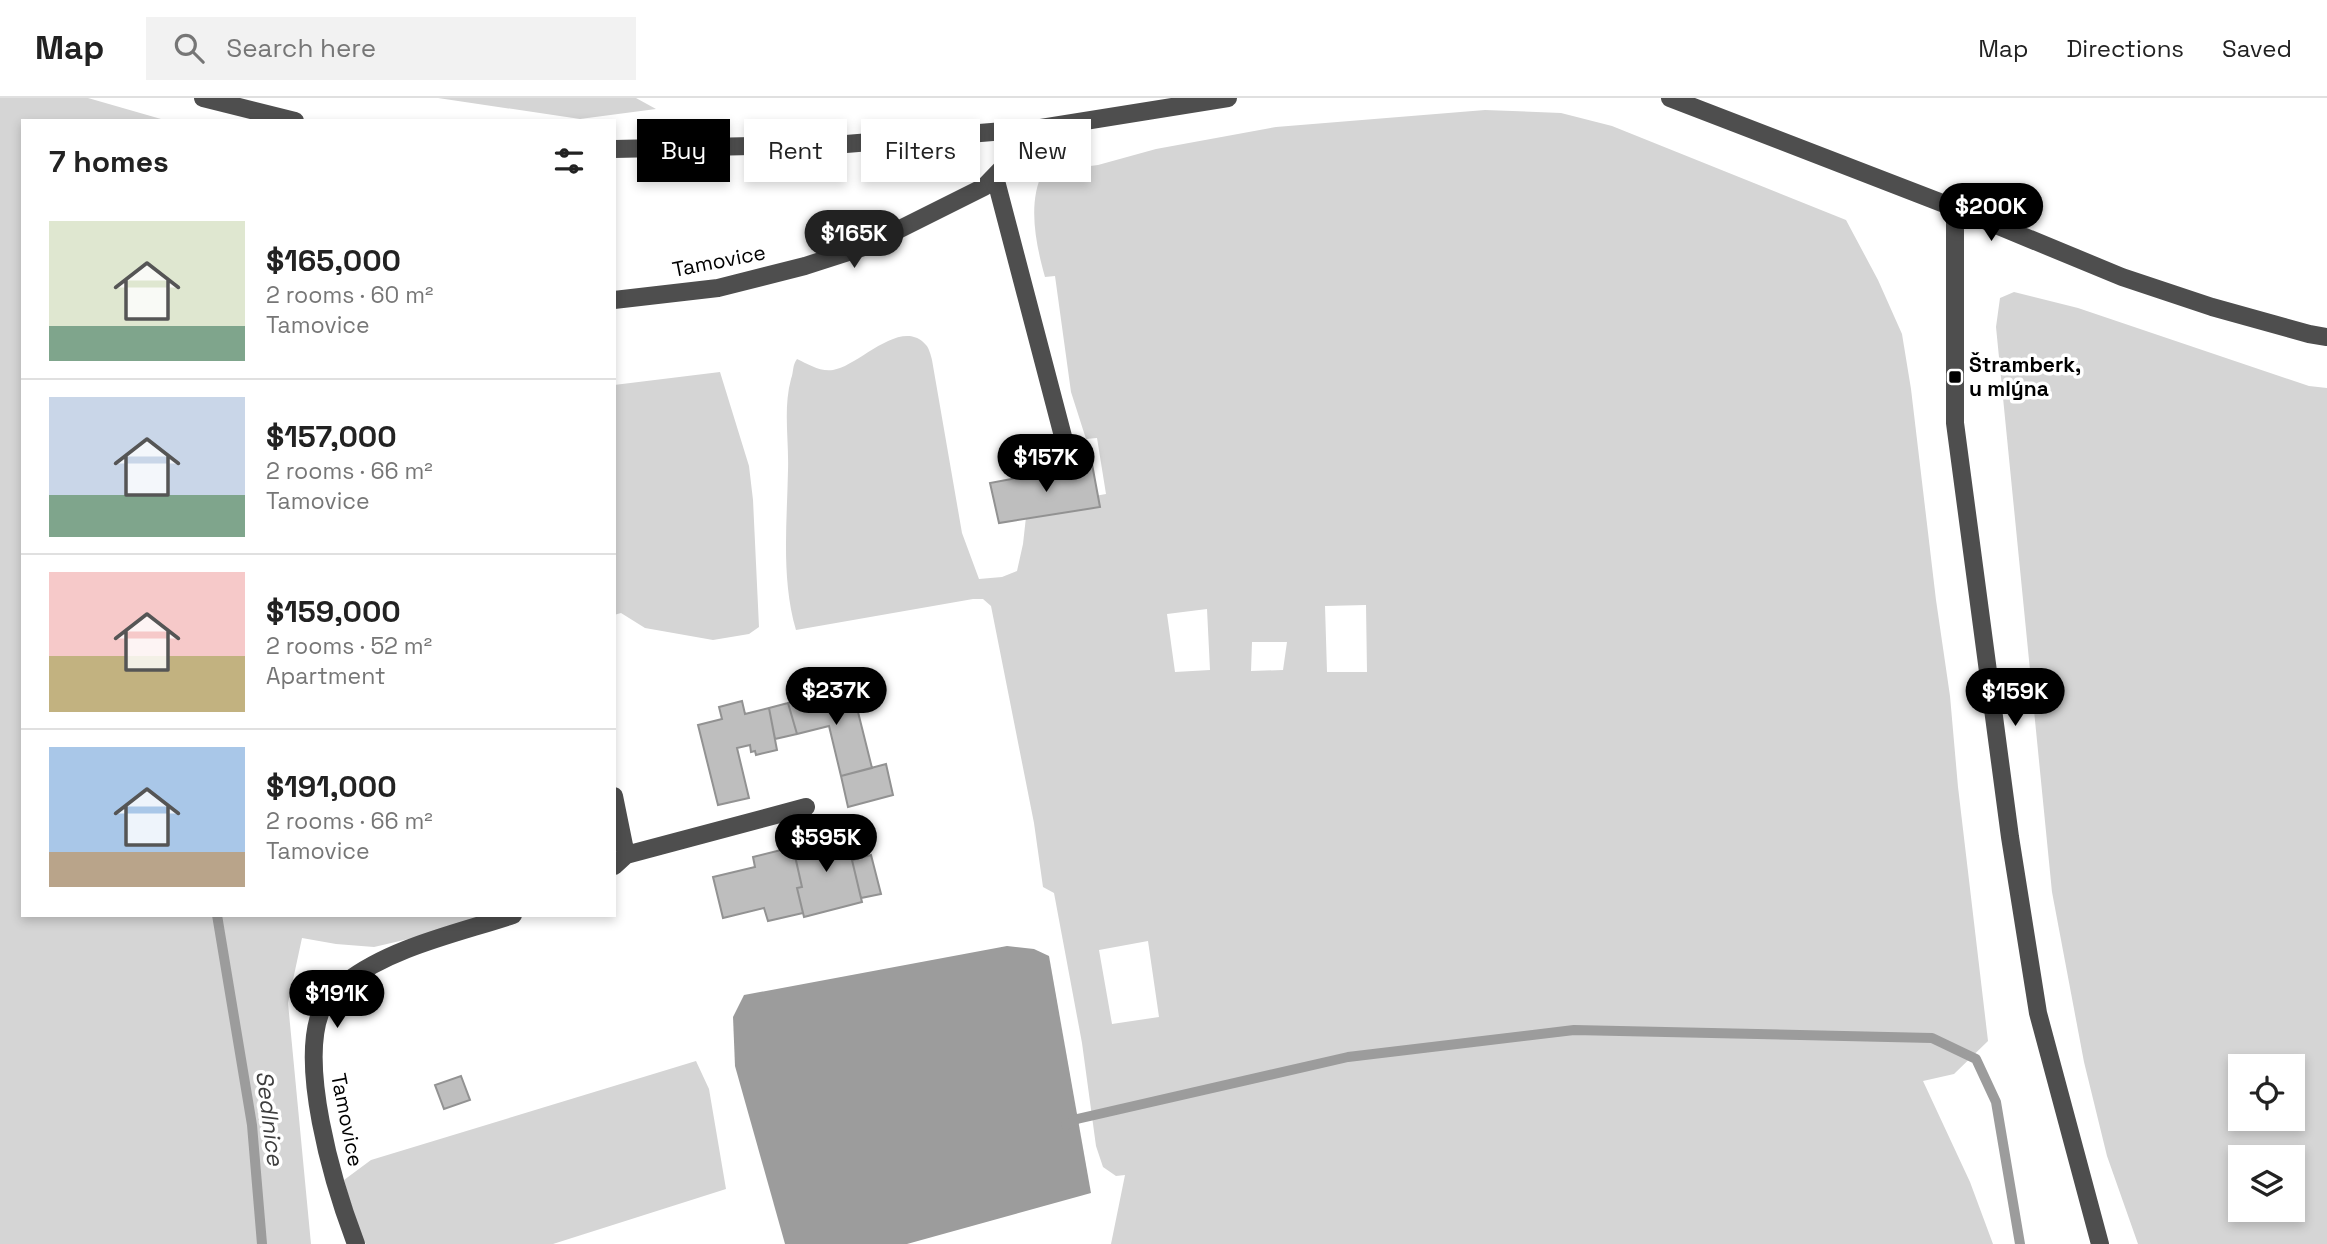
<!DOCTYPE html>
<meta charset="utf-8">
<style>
body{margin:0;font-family:"Space Grotesk",sans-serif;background:#f2f2f2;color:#222;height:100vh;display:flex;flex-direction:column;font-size:26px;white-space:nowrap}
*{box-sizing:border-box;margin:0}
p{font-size:23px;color:#767676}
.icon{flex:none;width:38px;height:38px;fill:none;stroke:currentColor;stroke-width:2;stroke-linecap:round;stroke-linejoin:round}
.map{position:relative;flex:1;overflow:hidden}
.drawer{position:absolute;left:21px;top:21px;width:595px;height:798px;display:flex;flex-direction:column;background:#fff;border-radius:0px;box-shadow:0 4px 10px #0003}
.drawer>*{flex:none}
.banner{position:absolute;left:637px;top:21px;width:665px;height:63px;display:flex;gap:14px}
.fabs{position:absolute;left:2228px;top:956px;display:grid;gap:14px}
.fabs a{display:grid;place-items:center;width:77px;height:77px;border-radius:0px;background:#fff;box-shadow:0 4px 10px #0003;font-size:35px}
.price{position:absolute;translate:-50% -60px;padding:0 16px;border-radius:24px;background:#000;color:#fff;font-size:23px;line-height:46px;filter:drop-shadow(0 2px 4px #0008)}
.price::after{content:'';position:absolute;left:50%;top:42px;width:21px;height:16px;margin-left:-10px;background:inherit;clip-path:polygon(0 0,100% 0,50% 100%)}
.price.on{background:#222;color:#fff}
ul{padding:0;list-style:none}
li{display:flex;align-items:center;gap:21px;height:175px;padding:0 28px}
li+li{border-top:2px solid #e0e0e0}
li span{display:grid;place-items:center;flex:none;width:196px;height:140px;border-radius:0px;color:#555}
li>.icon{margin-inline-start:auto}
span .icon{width:84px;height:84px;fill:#fffc;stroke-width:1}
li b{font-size:30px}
h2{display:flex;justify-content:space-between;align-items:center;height:84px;padding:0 28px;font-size:30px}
.tag{padding:0 24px;border-radius:0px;background:#fff;box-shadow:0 4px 10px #0003;font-size:24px;line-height:63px}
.tag.on{background:#000;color:#fff}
header{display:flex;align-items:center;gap:42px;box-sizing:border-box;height:98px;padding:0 35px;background:#fff;border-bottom:2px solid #e0e0e0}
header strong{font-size:33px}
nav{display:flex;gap:38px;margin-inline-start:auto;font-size:24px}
.search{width:490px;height:63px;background:#f2f2f2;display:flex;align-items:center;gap:18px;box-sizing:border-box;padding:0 24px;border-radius:0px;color:#767676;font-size:26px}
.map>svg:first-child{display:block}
.green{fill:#d5d5d5;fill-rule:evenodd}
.water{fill:#9c9c9c}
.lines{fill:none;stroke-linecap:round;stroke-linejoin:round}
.stream{stroke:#9c9c9c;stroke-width:10}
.building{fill:#bebebe;stroke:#929292;stroke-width:2}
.minor{stroke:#4e4e4e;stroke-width:18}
.poi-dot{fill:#000;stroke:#fff;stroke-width:2.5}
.labels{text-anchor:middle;stroke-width:7;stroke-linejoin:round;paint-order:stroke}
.street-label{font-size:21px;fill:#000;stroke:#fff}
.poi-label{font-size:21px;font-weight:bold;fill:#000;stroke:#fff;text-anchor:start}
.water-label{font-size:23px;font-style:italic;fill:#3d3d3d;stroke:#fff}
</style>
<header>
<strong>Map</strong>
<div class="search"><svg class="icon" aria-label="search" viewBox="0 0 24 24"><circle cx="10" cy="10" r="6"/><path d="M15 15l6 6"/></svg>Search here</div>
<nav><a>Map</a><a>Directions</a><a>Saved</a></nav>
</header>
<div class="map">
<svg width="2327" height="1146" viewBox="0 0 2327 1146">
<rect width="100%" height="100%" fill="#fff"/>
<path class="green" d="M 0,0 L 88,0 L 168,23 L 23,23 L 23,817 L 493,817 L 443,833 L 374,849 L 336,846 L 302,840 L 288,905 L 311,1146 L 0,1146 Z
M 438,0 L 636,0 L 656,11 L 580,21 Z
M 1485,12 L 1561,15 L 1612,28 L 1846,122 L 1878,182 L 1902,236 L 1911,291 L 1936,502 L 1950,598 L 1958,689 L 1988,943 L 1954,976 L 1923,983 L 1970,1084 L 1993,1146 L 1111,1146 L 1125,1077 L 1116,1078 L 1103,1069 L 1096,1048 L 1082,945 L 1054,795 L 1043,789 L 1034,725 L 991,508 L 983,501 L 973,501 L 796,532 C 781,480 787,426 788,372 C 789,341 783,311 791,281 C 794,273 792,268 797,261 C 808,266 820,274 833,272 C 858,269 901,218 926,247 C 929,250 931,258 932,262 L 962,435 L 979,481 L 1002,479 L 1017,473 L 1023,446 L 1027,410 L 1106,396 L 1097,340 L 1086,341 L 1071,294 L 1055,178 L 1045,179 C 1036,147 1027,105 1043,74 L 1098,67 L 1156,51 L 1276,29 ZM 1366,507 L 1367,574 L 1327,574 L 1325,508 ZM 1207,511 L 1210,572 L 1175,574 L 1167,516 ZM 1252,544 L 1287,544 L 1283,572 L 1251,573 ZM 1148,843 L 1159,919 L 1112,926 L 1099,852 Z
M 2014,194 L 2078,210 L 2309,288 L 2327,290 L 2327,1146 L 2138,1146 L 2107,1058 L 2084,964 L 2052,794 L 1996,229 L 2000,200 ZM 2240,968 L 2292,968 L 2292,1020 L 2240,1020 ZM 2240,1059 L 2292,1059 L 2292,1111 L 2240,1111 Z
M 720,274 L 749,368 L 753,402 L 759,529 L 749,536 L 713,542 L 645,530 L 621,515 L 614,517 L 614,287 Z
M 696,963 L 709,991 L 726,1091 L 553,1146 L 366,1146 L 361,1140 L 344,1082 L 371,1062 Z"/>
<path class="water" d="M 1007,848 L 1034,851 L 1049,858 L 1091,1095 L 907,1146 L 785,1146 L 735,968 L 733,919 L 744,897 Z"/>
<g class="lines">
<path class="stream" d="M 217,817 L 252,1027 L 262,1146
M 1066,1027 L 1077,1021 L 1348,959 L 1574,932 L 1932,940 L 1976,961 L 1996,1004 L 2020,1146"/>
</g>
<path class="building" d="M 1092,366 L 1100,409 L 999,425 L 990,385 Z
M 852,590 L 872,670 L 841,678 L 829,628 L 797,636 L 788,605 Z
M 742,603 L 745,616 L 769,610 L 777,652 L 756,657 L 755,653 L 751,654 L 750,647 L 737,650 L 749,700 L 718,707 L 698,627 L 722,621 L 719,609 Z
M 788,605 L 797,636 L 775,641 L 769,610 Z
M 886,666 L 893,697 L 848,709 L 841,678 Z
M 845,733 L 862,804 L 804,819 L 797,790 L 802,789 L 792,745 Z
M 793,749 L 802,789 L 797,790 L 803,815 L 768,823 L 764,810 L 723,820 L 713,779 L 755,769 L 753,759 Z
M 871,757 L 881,796 L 861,800 L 852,762 Z
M 461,978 L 470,1002 L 444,1011 L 435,987 Z"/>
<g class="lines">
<path class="minor" d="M 203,0 L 295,23
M 1670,0 L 1955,110 L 2122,179 L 2212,209 L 2309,236 L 2327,239
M 614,51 L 846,46 L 1041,30 L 1228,0
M 995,79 L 1070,365
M 1955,110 L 1955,325 L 2010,739 L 2038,915 L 2100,1146
M 614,202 L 718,190 L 805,168 L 864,149 L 984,89 L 1041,30
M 614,698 L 626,757
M 614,768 L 626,757 L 806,709
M 356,1146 C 335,1091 293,956 326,903 C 330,897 339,889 345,885 C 391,849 459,835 513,817"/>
</g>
<rect class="poi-dot" x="1948" y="272" width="14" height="14" rx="3.5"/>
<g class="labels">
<g class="street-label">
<text transform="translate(719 163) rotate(-11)" y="7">Tamovice</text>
<text transform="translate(347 1022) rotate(79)" y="7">Tamovice</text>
</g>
<g class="poi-label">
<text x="1969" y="274">Štramberk,<tspan x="1969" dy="24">u mlýna</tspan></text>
</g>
<g class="water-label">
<text transform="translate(270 1020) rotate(83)" y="8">Sedlnice</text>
</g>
</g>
</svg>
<div class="fabs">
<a><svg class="icon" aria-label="locate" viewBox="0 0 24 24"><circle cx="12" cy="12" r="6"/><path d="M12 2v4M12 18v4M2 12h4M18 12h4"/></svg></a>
<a><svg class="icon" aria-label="layers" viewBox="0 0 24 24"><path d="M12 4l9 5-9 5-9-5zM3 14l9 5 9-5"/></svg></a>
</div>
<b class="price" style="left:1991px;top:145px">$200K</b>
<b class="price on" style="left:854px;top:172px">$165K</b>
<b class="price" style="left:1046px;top:396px">$157K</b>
<b class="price" style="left:836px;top:629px">$237K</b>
<b class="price" style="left:2015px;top:630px">$159K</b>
<b class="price" style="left:826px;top:776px">$595K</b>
<b class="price" style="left:337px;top:932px">$191K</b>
<div class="banner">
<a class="tag on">Buy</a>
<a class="tag">Rent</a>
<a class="tag">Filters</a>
<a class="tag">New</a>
</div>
<section class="drawer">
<h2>7 homes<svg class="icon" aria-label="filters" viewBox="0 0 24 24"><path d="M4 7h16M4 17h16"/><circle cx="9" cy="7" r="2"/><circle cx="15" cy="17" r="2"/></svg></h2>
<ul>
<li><span style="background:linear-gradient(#dfe7d0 75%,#7fa58c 0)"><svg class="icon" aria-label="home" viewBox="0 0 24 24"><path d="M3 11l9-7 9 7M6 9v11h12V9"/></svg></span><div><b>$165,000</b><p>2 rooms · 60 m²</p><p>Tamovice</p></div></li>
<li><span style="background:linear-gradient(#c9d6e8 70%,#7fa58c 0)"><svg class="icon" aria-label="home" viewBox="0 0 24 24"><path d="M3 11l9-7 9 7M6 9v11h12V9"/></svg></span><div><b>$157,000</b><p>2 rooms · 66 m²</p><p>Tamovice</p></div></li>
<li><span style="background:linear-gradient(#f6c9c9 60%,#c2b280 0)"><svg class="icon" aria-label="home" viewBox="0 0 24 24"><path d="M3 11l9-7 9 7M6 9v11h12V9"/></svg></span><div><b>$159,000</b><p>2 rooms · 52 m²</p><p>Apartment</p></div></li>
<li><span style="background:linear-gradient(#a9c7e8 75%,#b9a48a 0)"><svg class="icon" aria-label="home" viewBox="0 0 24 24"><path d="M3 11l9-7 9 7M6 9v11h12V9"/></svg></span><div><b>$191,000</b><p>2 rooms · 66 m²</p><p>Tamovice</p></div></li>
</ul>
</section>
</div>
